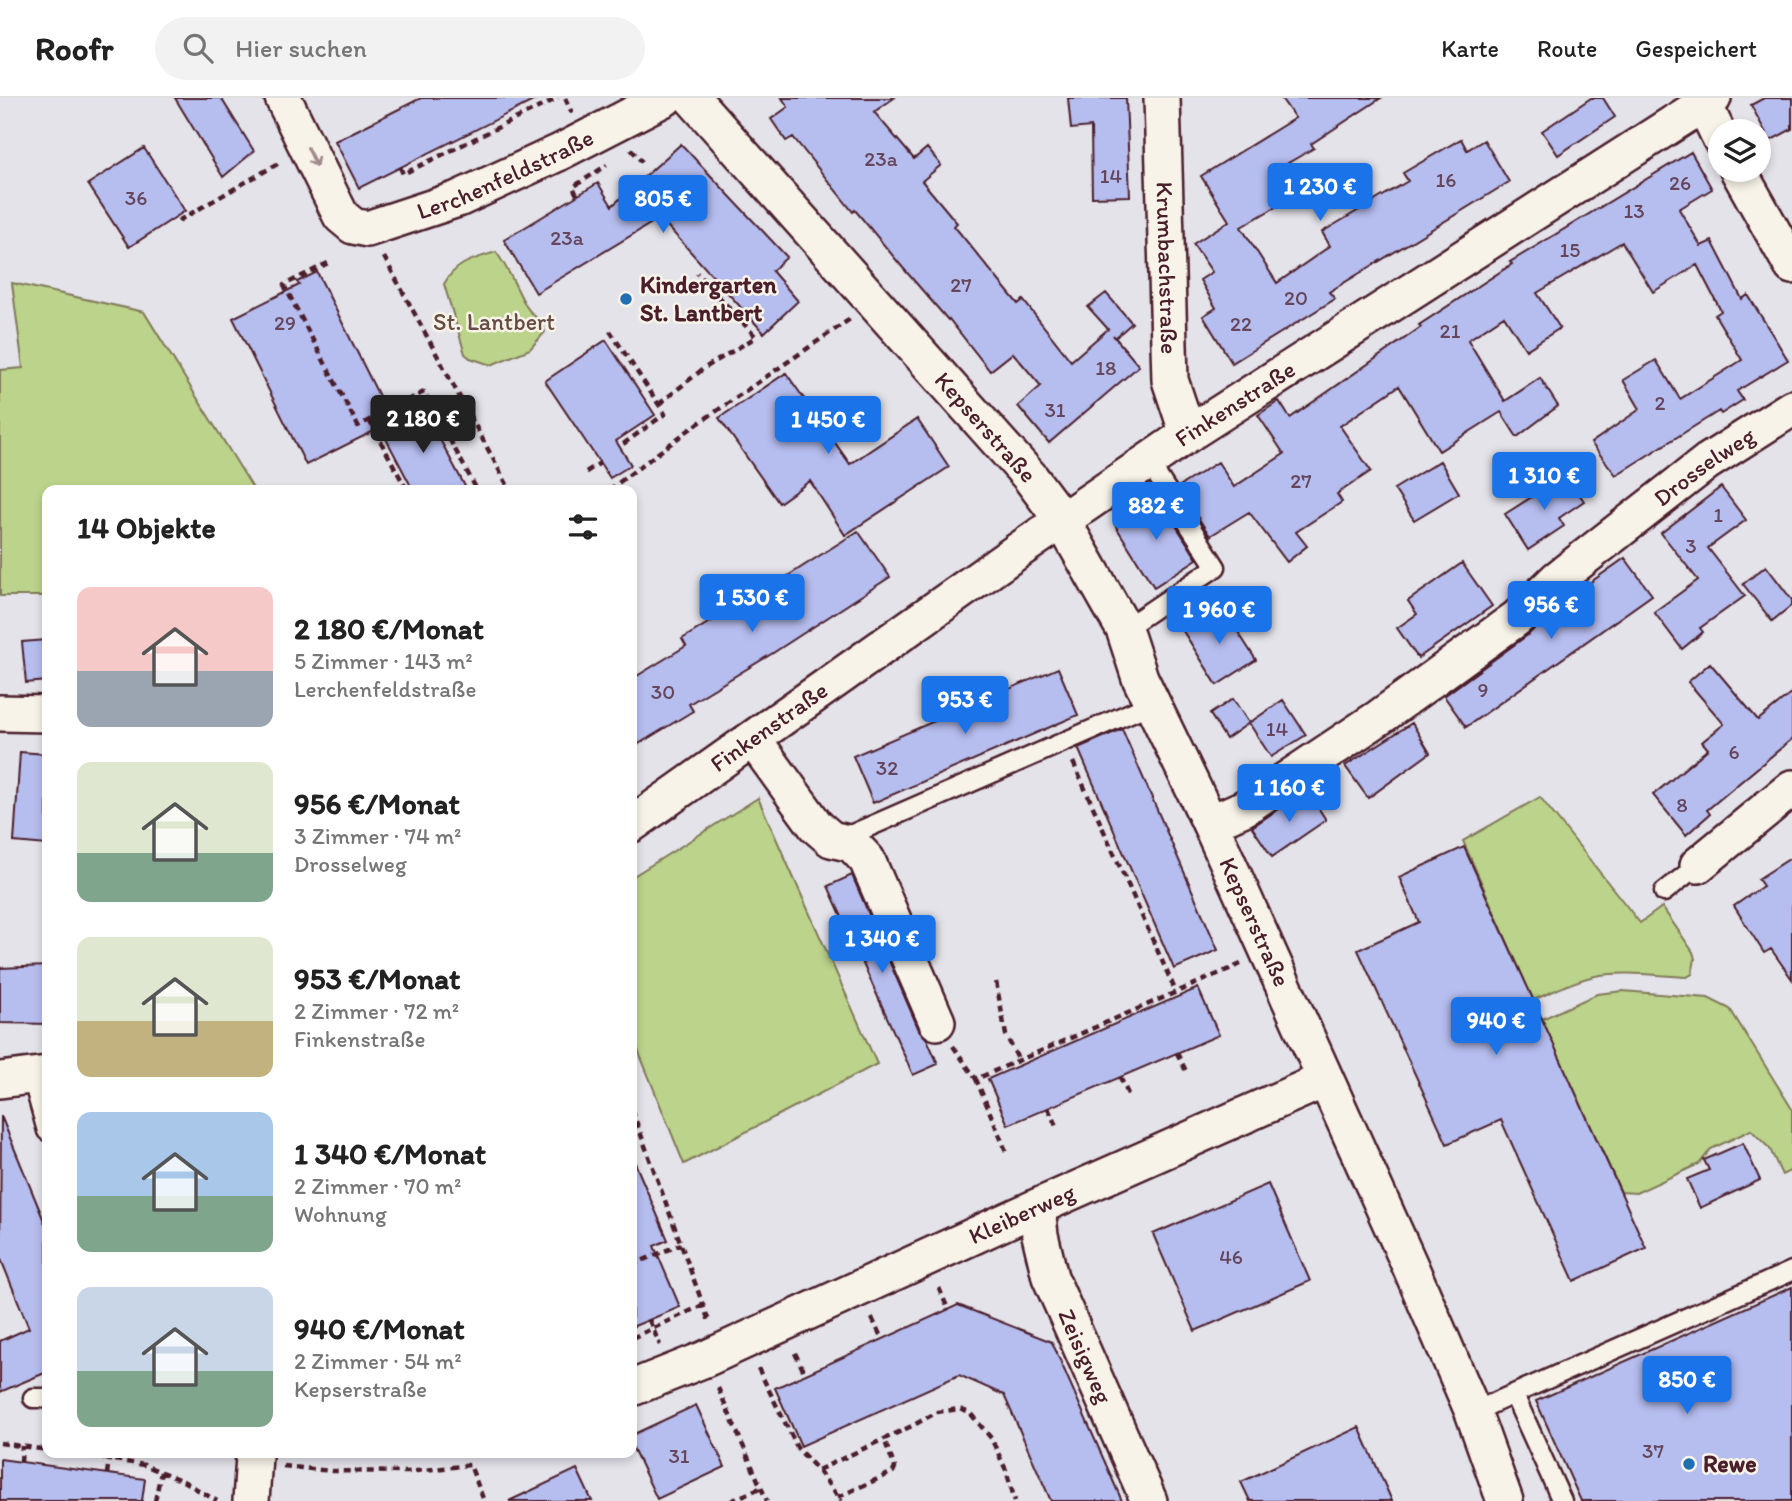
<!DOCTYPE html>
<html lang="de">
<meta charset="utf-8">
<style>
body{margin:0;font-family:Itim,sans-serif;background:#f2f2f2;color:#222;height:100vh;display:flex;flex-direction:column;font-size:26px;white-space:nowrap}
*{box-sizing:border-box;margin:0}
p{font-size:23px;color:#767676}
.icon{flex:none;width:38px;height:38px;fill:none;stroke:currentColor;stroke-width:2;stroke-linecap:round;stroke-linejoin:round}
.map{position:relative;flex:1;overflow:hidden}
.panel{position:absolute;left:42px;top:387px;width:595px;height:973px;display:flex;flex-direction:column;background:#fff;border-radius:14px;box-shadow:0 4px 10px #0003}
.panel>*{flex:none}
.buttons{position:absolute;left:1708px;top:21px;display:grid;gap:14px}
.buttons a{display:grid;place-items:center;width:63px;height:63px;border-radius:50%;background:#fff;box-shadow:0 4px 10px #0003;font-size:35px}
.price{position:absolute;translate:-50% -60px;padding:0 16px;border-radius:7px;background:#1a73e8;color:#fff;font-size:23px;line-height:46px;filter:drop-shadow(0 2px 4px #0008)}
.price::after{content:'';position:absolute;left:50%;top:42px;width:21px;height:16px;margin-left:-10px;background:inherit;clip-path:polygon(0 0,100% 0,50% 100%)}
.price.on{background:#222;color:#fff}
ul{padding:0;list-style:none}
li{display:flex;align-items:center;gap:21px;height:175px;padding:0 35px}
li span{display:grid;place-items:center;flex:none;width:196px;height:140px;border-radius:14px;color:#555}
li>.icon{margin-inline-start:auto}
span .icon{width:84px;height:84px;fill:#fffc;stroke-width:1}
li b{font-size:30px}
h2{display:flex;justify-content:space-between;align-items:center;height:84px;padding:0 35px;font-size:30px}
header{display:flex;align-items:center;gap:42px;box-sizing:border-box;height:98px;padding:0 35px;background:#fff;border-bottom:2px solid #e0e0e0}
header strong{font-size:33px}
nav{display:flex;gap:38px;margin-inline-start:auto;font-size:24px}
.search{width:490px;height:63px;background:#f2f2f2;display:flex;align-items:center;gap:18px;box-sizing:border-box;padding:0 24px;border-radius:38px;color:#767676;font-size:26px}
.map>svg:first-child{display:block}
.green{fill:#bbd38a;stroke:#82795a;stroke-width:2}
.building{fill:#b6bdef;stroke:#4a1f2b;stroke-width:2}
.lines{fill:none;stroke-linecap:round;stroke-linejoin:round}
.lane-casing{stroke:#4a1f2b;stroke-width:23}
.street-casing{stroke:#4a1f2b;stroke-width:40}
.path{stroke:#4a1f2b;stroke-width:4.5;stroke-dasharray:7 5;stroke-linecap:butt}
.lane{stroke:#f7f3e8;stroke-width:18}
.street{stroke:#f7f3e8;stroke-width:35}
.oneway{stroke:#a0898a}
.poi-dot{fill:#1f6fb2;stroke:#f7f3e8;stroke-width:2.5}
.labels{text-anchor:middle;stroke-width:5;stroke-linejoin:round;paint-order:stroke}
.number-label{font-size:21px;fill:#65465c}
.street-label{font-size:24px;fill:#4a1f2b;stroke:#f7f3e8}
.poi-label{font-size:24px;font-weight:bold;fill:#4a1f2b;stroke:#f7f3e8;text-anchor:start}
.park-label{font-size:24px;fill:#664c43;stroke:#f7f3e8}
</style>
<header>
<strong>Roofr</strong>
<div class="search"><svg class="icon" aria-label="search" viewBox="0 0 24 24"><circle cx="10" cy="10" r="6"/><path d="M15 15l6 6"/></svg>Hier suchen</div>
<nav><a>Karte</a><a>Route</a><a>Gespeichert</a></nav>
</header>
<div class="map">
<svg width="1792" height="1403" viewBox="0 0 1792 1403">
<rect width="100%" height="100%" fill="#e4e3ea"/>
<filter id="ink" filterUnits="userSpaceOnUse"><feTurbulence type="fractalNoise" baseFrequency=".0143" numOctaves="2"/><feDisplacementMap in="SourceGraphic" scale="14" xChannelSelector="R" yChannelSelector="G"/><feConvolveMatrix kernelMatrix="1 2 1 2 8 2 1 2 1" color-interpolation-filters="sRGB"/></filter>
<g filter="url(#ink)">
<path class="green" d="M 496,154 C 509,171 516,190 526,208 C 533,220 540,218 545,234 L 530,251 L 491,267 L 470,260 L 465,256 L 444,186 C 456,164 474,161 496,154 Z
M 12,185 L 144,214 L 254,392 L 47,392 L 47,498 L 0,498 L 0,272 L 23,270 Z
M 1540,699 L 1640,825 L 1662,809 L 1693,854 L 1695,861 L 1692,876 L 1687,879 C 1658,878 1628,873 1600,877 C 1577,881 1555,893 1533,902 L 1463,743 Z
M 758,700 L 877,966 L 684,1066 L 632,937 L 632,779 Z
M 1623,893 L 1708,900 L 1730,911 L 1792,1011 L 1792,1072 L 1782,1077 L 1770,1051 L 1751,1032 L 1711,1051 L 1699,1066 L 1636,1095 L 1621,1094 L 1542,921 L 1597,896 Z"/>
<path class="building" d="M 175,0 L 221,0 L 254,53 L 223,79 Z
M 421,0 L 539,0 L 359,90 L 335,43 Z
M 782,0 L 894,0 L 874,14 L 914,61 L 927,50 L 941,67 L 922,83 L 957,125 L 954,128 L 1018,206 L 1023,202 L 1071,263 L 1108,231 L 1088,209 L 1106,195 L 1132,225 L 1115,240 L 1113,237 L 1139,268 L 1049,345 L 1018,308 L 1041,288 L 1013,255 L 990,273 L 949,221 L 948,222 L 903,170 L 855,112 L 853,114 L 793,39 L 786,43 L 771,21 L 788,9 Z
M 1068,0 L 1126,0 L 1130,98 L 1092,99 L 1091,29 L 1071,31 Z
M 1281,0 L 1381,0 L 1311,46 L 1314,50 L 1288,65 L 1298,82 L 1273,98 L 1279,107 L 1241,129 L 1277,185 L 1330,148 L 1322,134 L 1408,83 L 1403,75 L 1461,41 L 1467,52 L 1484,42 L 1509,84 L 1329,194 L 1335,201 L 1232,265 L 1203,218 L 1216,210 L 1200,182 L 1212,174 L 1193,146 L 1229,123 L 1201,78 L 1295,20 Z
M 1591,0 L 1603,0 L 1615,19 L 1558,57 L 1542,33 Z
M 1764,0 L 1792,0 L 1792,31 L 1770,43 L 1751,7 Z
M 681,46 L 787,159 L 772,173 L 798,203 L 764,235 L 660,120 L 536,195 L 504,142 L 598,85 L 612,108 Z
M 144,50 L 185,113 L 129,149 L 88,86 Z
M 1691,54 L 1712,91 L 1679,111 L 1701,148 L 1712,143 L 1742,201 L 1748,197 L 1788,262 L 1737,293 L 1743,302 L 1721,316 L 1719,313 L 1616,377 L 1591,345 L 1640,311 L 1623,282 L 1656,262 L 1680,301 L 1742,262 L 1715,217 L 1721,213 L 1697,167 L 1653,194 L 1622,144 L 1537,195 L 1560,230 L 1526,252 L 1504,218 L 1468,242 L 1505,303 L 1540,280 L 1558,308 L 1517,339 L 1501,314 L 1439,353 L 1399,288 L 1340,328 L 1371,373 L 1337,396 L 1342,404 L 1296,434 L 1307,448 L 1287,464 L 1249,414 L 1210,438 L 1178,389 L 1218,364 L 1234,389 L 1284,356 L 1258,317 L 1279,303 L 1290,320 L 1421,229 L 1419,227 L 1512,166 L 1510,164 Z
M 317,174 L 392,324 L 306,367 L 233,220 L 299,187 L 297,184 Z
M 606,242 L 655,317 L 616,343 L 631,367 L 610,380 L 545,283 Z
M 786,275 L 850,366 L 917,321 L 949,369 L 845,437 L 810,383 L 779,405 L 719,320 Z
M 424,311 L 436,334 L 467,392 L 413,392 L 382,333 Z
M 1440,363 L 1459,395 L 1414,422 L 1394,391 Z
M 1566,377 L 1584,403 L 1559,420 L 1564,428 L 1528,452 L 1505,416 Z
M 1721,389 L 1746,422 L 1708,450 L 1745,498 L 1700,530 L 1703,534 L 1682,551 L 1654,514 L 1698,482 L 1661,435 Z
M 1158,399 L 1197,461 L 1154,489 L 1115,427 Z
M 858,433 L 890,479 L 773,555 L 689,606 L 693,613 L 632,650 L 632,581 L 686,548 L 682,541 L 739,506 L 741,508 Z
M 1625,460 L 1652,497 L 1466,629 L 1444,598 L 1529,536 L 1561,505 Z
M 1462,465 L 1492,508 L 1418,560 L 1397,530 L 1417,516 L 1408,503 Z
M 1766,468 L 1792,502 L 1792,507 L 1772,523 L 1743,486 Z
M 1222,509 L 1256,562 L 1217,587 L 1183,533 Z
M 47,542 L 47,583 L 26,585 L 22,544 Z
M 1710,565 L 1758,622 L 1792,595 L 1792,641 L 1707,712 L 1710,716 L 1686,737 L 1653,697 L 1708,651 L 1702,644 L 1724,626 L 1688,584 Z
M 1058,570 L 1078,617 L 873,705 L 853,658 Z
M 1233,601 L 1249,625 L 1226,641 L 1210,616 Z
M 1283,602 L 1306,637 L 1271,659 L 1249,625 Z
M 1412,625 L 1430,655 L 1368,700 L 1345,668 Z
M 1122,631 L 1218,852 L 1174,871 L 1078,650 Z
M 20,654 L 47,656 L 47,747 L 14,744 Z
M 1307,692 L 1326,722 L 1272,759 L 1252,729 Z
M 1464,749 L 1646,1150 L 1574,1183 L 1501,1022 L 1447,1046 L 1358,852 L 1419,824 L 1399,779 Z
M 1792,759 L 1792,881 L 1771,851 L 1764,855 L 1734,808 L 1763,788 L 1758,781 Z
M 852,777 L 919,932 L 927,941 L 938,966 L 913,977 L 828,788 Z
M 47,868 L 47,926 L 0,925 L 0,870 Z
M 1198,890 L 1219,937 L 1008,1027 L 988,981 Z
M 1,1018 L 47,1130 L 47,1274 L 0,1294 L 0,1243 L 29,1230 L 0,1159 Z
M 1743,1045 L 1760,1082 L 1700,1110 L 1687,1081 L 1709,1072 L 1704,1062 Z
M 632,1058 L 668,1142 L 654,1148 L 680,1209 L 632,1229 Z
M 1268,1086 L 1310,1183 L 1195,1233 L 1153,1136 Z
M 1792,1189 L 1792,1403 L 1581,1403 L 1536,1303 Z
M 958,1207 L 1052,1244 L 1122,1403 L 1051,1403 L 1004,1297 L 959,1277 L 801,1348 L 775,1290 Z
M 696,1307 L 725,1369 L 657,1401 L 632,1348 L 632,1337 Z
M 1359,1329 L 1392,1403 L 1250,1403 L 1241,1384 Z
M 0,1361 L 145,1381 L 142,1403 L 0,1403 Z
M 577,1371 L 592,1403 L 509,1403 Z"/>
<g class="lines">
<g class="lane-casing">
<path id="lane" d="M 1124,531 L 1216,469 L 1148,363
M 841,741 L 1153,605
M 1664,794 L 1698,767
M 32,979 L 47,1033
M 1514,1297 L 1562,1403
M 33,1300 L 47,1300
M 1473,1314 L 1792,1173"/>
</g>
<g class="street-casing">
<g id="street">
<path id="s1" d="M 283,0 L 341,118 L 353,128 L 367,131 L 458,101 L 558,55 L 665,0"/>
<path id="s2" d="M 692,0 L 1030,379 L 1062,422 L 1124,531 L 1140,580 L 1210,725 L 1410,1168 L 1473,1314 L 1505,1403"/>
<path id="s3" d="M 1162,0 L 1170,282 L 1188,336"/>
<path d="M 1701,0 L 1720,40"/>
<path d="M 1738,72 L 1792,168"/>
<path d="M 0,615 L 47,616"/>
<path d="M 753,641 L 816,728 L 831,741 L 852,746 L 867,762 L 937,924"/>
<path id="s4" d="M 1210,725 L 1244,710 L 1380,619 L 1517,520 L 1557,481 L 1707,364 L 1792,310"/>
<path id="s5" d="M 632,726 L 1019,452 L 1188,336 L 1713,0"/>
<path d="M 1698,767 L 1792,690"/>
<path d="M 0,982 L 47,976"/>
<path id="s6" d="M 1037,1109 L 1040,1137 L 1050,1179 L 1149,1403"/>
<path id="s7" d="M 632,1290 L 705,1261 L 1037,1109 L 1324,982"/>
<path d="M 251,1403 L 254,1358"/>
</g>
</g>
<path class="path" d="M 565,0 L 572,15
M 631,51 L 642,64
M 400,69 L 403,76 L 558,0
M 577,97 L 573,89 L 607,67
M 178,123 L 279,65
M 384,159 L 510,392
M 328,165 L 284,187 L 358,328 L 424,294 L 477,392
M 610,233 L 665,316 L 619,349
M 659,306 L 703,271 L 756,239 L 697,175
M 369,322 L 407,392
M 586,374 L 600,365
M 609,392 L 686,334 L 850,221
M 1073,664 L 1176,894
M 996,884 L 1006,937 L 1019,963
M 953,948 L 976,981
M 1177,955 L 1186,973
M 1120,979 L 1129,998
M 1048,1010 L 1057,1030
M 632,1012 L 710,1226
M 1006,1053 L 976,981 L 1241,866
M 632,1167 L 681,1146
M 939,1190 L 948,1211
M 872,1220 L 882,1241
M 649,1222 L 660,1247
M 632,1240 L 703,1207
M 795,1255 L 805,1276
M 758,1270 L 798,1351 L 818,1372 L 841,1403
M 718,1290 L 767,1403
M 0,1345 L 47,1352
M 67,1354 L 144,1367 L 183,1383 L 217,1403
M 21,1364 L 22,1348
M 283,1368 L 332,1373 L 407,1374 L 470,1367 L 484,1403
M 818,1372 L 914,1327 L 937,1314 L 959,1311 L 970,1315 L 991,1340 L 1006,1372 L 1015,1403
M 107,1376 L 109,1361
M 838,1399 L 893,1374 L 895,1370 L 884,1341
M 155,1403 L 161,1374
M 731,1403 L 762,1389"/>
<use href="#lane" class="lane"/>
<use href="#street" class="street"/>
</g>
<defs><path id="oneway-shaft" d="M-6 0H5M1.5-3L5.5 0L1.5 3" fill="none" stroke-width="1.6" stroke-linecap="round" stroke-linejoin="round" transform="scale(1.75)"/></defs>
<use class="oneway" href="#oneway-shaft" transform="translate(312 59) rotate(64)"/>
</g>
<g class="poi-dot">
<circle cx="626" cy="201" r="7"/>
<circle cx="1689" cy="1366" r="7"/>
</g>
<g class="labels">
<g class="number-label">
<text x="881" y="68">23a</text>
<text x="1111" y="85">14</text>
<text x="1446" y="89">16</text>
<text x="1680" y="92">26</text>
<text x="136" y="107">36</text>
<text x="1634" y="120">13</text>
<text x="567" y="147">23a</text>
<text x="1570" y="159">15</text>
<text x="961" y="194">27</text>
<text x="1296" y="207">20</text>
<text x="285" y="232">29</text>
<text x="1241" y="233">22</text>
<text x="1450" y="240">21</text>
<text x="1106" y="277">18</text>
<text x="1660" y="312">2</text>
<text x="1055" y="319">31</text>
<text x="1301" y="390">27</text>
<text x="1718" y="424">1</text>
<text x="1691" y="455">3</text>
<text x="1483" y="599">9</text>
<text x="663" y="601">30</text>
<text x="1277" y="638">14</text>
<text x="1734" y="661">6</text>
<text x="887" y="677">32</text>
<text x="1682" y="714">8</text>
<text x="1231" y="1166">46</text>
<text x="1653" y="1360">37</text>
<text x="679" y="1365">31</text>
</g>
<g class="street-label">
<text dy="8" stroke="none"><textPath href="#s1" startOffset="310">Lerchenfeldstraße</textPath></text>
<text dy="8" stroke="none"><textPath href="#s3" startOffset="170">Krumbachstraße</textPath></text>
<text dy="8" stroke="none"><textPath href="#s5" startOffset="735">Finkenstraße</textPath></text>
<text dy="8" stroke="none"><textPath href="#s2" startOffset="441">Kepserstraße</textPath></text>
<text dy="8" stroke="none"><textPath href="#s4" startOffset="611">Drosselweg</textPath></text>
<text dy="8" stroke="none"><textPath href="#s5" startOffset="168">Finkenstraße</textPath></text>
<text dy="8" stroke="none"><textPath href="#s2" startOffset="1008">Kepserstraße</textPath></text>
<text dy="8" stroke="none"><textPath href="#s7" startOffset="427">Kleiberweg</textPath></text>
<text dy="8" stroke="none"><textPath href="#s6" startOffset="158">Zeisigweg</textPath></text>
</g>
<g class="poi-label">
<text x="640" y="195">Kindergarten<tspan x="640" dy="28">St. Lantbert</tspan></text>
<text x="1703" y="1374">Rewe</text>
</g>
<g class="park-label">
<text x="494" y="232">St. Lantbert</text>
</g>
</g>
</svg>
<div class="buttons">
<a><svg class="icon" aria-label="layers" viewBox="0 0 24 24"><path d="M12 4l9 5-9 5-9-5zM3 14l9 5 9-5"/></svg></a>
</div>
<b class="price" style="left:1320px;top:125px">1 230 €</b>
<b class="price" style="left:663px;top:137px">805 €</b>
<b class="price on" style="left:423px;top:357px">2 180 €</b>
<b class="price" style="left:828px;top:358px">1 450 €</b>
<b class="price" style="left:1544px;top:414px">1 310 €</b>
<b class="price" style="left:1156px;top:444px">882 €</b>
<b class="price" style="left:752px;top:536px">1 530 €</b>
<b class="price" style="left:1551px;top:543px">956 €</b>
<b class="price" style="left:1219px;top:548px">1 960 €</b>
<b class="price" style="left:965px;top:638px">953 €</b>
<b class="price" style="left:1289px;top:726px">1 160 €</b>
<b class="price" style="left:882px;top:877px">1 340 €</b>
<b class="price" style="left:1496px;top:959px">940 €</b>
<b class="price" style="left:1687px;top:1318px">850 €</b>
<section class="panel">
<h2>14 Objekte<svg class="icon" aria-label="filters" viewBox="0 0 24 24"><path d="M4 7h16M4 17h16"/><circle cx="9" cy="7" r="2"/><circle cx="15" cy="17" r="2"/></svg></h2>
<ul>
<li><span style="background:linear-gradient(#f6c9c9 60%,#9aa5b1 0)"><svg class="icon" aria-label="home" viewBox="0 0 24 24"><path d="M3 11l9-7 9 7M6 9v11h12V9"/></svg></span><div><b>2 180 €/Monat</b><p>5 Zimmer · 143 m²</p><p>Lerchenfeldstraße</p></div></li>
<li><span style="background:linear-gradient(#dfe7d0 65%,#7fa58c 0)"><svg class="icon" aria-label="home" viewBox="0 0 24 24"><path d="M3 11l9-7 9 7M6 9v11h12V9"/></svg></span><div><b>956 €/Monat</b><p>3 Zimmer · 74 m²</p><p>Drosselweg</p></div></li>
<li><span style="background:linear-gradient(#dfe7d0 60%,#c2b280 0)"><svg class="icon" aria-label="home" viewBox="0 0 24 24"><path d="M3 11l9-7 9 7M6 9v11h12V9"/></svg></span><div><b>953 €/Monat</b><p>2 Zimmer · 72 m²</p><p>Finkenstraße</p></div></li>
<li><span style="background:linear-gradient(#a9c7e8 60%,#7fa58c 0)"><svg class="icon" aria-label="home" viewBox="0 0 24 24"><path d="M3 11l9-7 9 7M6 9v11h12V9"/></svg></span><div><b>1 340 €/Monat</b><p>2 Zimmer · 70 m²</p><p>Wohnung</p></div></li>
<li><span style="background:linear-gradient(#c9d6e8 60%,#7fa58c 0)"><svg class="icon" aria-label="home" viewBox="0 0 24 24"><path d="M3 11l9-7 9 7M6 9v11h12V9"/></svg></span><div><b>940 €/Monat</b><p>2 Zimmer · 54 m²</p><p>Kepserstraße</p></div></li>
</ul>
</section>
</div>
